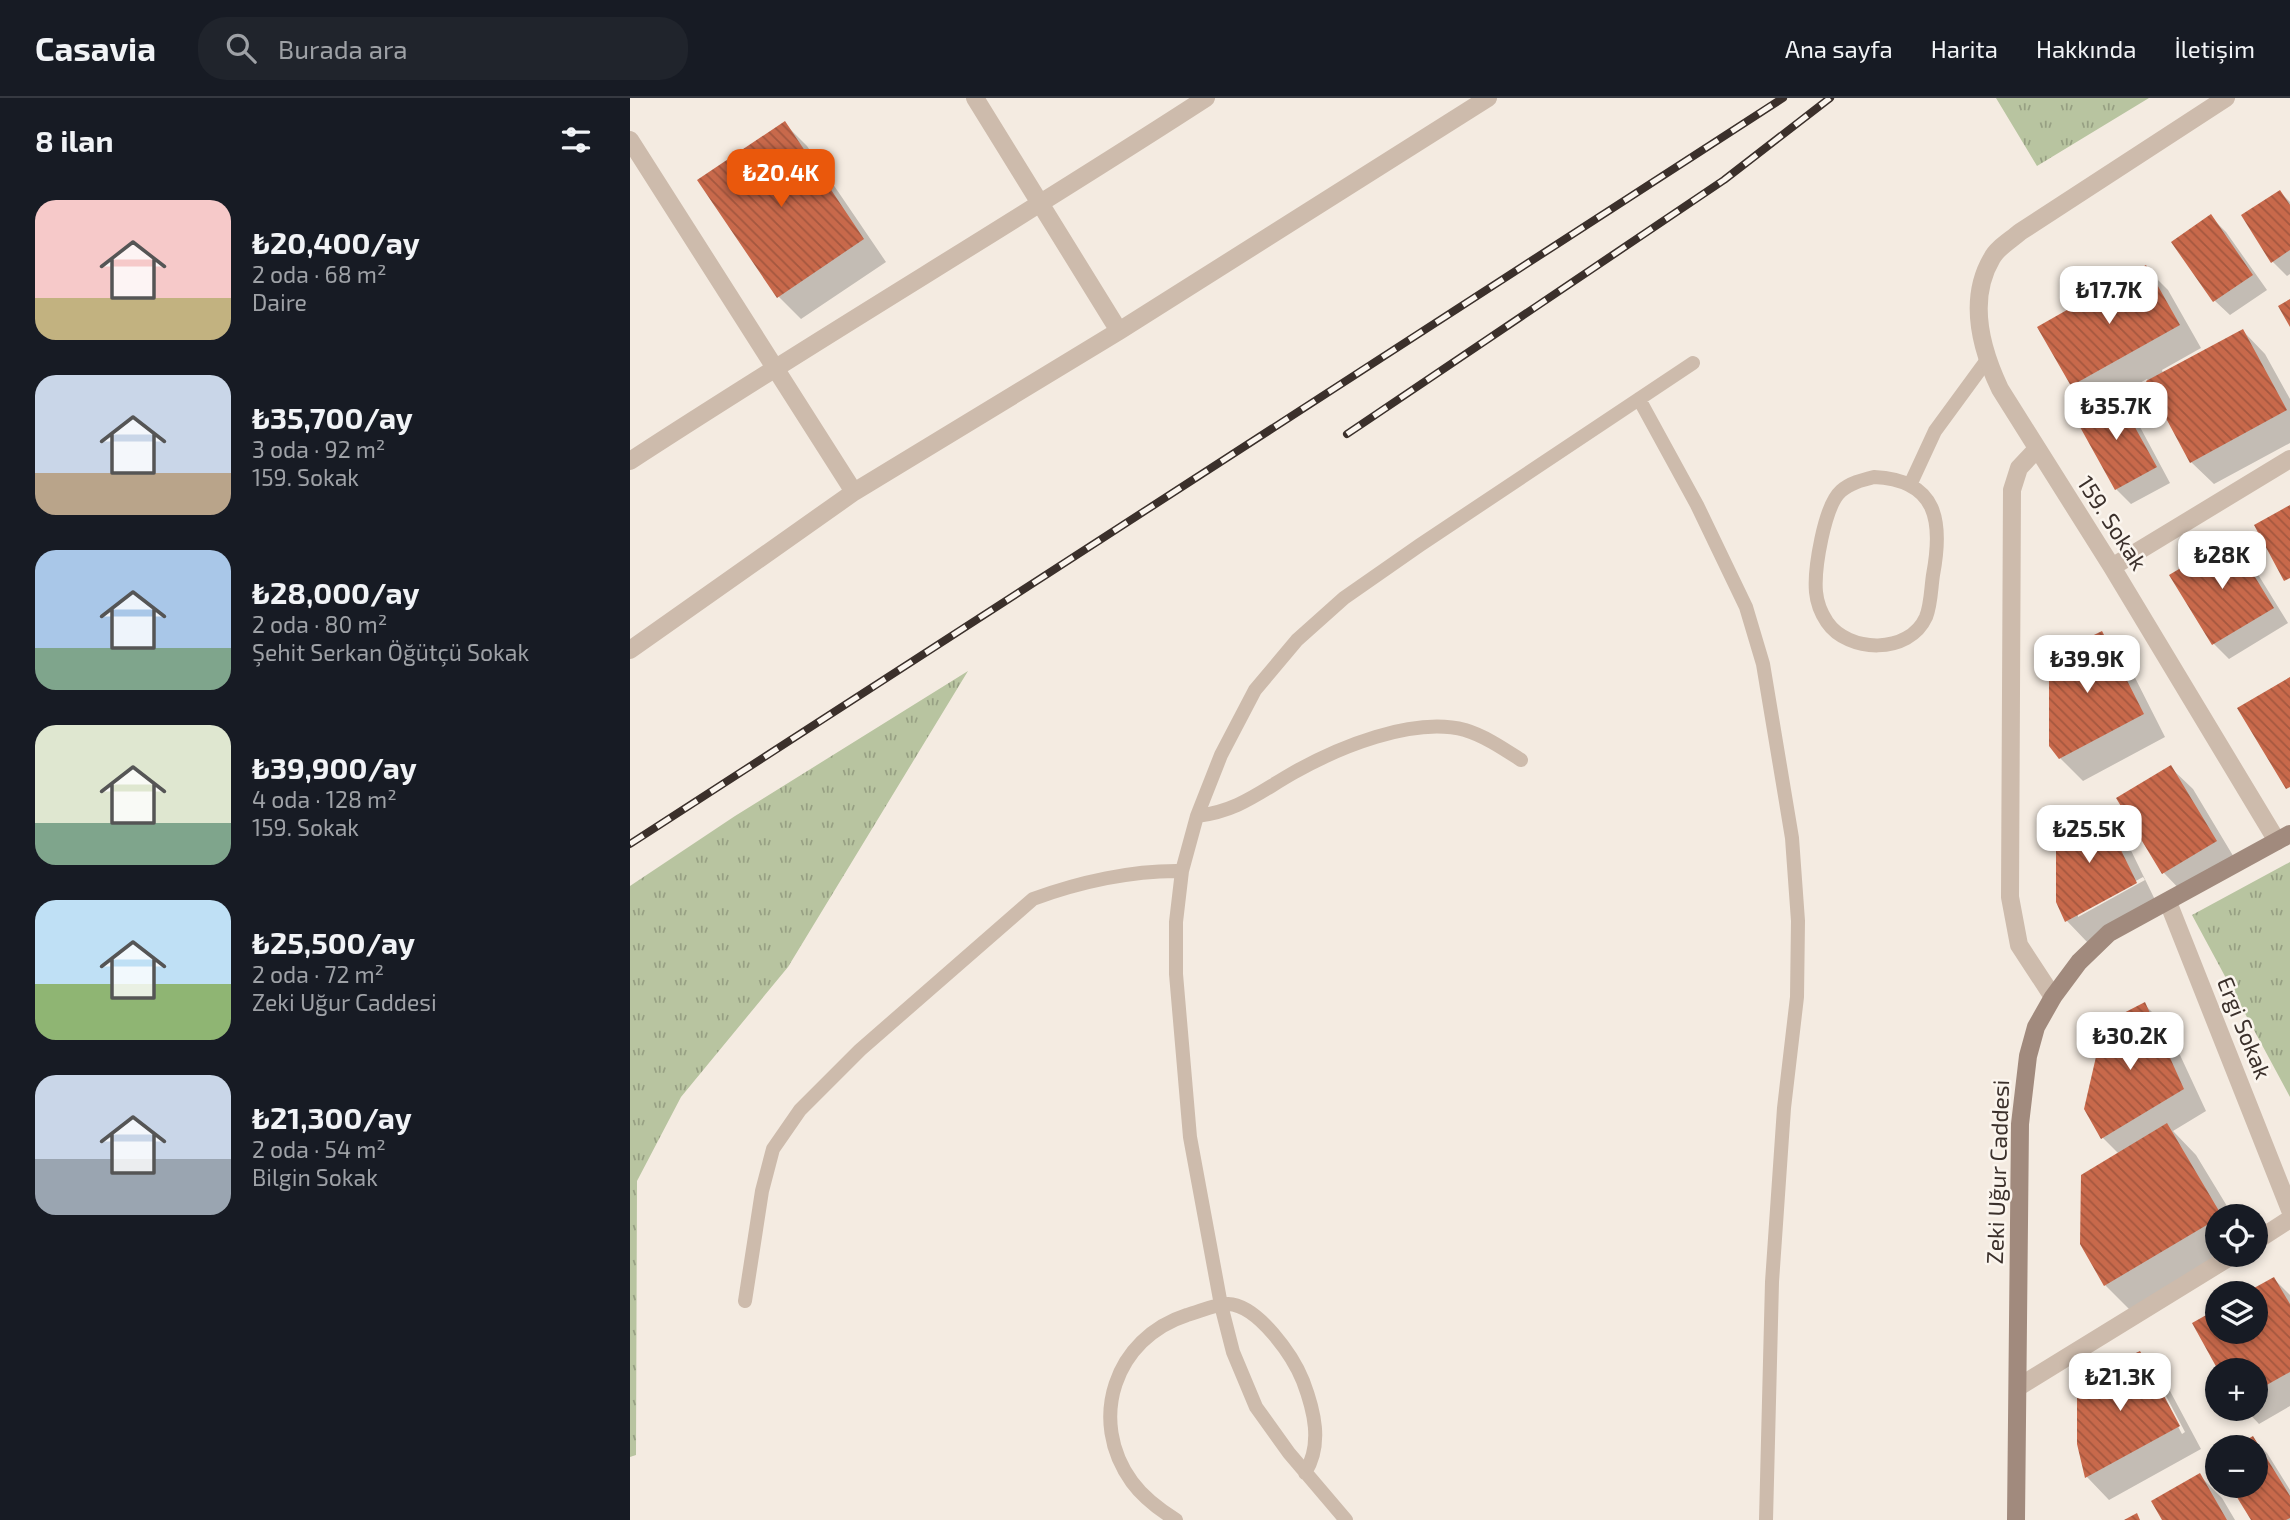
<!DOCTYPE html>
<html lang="tr">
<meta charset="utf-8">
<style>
body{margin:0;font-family:"Exo 2",sans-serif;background:#20242c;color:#f1f3f6;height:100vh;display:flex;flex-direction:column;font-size:26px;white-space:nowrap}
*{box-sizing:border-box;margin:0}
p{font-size:23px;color:#9ea1a6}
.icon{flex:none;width:38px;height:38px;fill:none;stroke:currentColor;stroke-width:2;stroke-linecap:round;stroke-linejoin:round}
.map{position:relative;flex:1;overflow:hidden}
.panel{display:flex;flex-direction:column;background:#171b24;width:630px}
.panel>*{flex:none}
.controls{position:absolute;left:1575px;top:1106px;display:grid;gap:14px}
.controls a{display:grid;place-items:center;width:63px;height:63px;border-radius:50%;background:#171b24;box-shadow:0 4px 10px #0003;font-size:35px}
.price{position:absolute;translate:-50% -60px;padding:0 16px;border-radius:14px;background:#fff;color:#222;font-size:23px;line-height:46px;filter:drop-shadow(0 2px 4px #0008)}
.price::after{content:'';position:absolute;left:50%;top:42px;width:21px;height:16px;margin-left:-10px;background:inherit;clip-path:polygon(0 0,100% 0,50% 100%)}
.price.selected{background:#ea580c;color:#fff}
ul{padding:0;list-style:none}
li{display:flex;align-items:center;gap:21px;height:175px;padding:0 35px}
li span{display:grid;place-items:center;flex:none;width:196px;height:140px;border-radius:21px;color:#555}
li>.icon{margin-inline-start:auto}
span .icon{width:84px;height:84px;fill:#fffc;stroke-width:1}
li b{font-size:30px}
h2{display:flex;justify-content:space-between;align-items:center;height:84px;padding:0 35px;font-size:30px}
header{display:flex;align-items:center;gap:42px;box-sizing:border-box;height:98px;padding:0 35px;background:#171b24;border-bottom:2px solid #363941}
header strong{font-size:33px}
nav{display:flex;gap:38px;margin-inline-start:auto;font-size:24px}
.search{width:490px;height:63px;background:#20242c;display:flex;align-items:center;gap:18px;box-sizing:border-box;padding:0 24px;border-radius:28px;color:#9ea1a6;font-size:26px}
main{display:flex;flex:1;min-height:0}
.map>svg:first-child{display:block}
.park{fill:url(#park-tufts)}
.shadow{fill:#0003;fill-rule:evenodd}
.building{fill:url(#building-back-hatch)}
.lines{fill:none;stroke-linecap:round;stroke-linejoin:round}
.lane{stroke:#cdbbac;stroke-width:14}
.street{stroke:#cdbbac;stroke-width:18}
.secondary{stroke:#a18a7d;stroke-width:18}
.rail-casing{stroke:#3b302b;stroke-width:8}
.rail{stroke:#fbf5ee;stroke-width:5;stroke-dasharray:16;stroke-linecap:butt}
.labels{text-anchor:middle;stroke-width:5;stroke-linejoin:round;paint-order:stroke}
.street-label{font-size:23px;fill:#3b302b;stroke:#fbf5ee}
</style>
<header>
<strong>Casavia</strong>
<div class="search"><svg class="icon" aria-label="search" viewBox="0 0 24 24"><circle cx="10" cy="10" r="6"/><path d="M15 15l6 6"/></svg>Burada ara</div>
<nav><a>Ana sayfa</a><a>Harita</a><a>Hakkında</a><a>İletişim</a></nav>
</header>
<main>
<section class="panel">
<h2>8 ilan<svg class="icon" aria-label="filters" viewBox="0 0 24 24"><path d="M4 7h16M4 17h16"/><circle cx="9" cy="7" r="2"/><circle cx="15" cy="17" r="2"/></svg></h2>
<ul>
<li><span style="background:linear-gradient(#f6c9c9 70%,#c2b280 0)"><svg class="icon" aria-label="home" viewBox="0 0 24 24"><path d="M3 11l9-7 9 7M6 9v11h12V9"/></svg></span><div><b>₺20,400/ay</b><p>2 oda · 68 m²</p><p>Daire</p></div></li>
<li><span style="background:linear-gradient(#c9d6e8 70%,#b9a48a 0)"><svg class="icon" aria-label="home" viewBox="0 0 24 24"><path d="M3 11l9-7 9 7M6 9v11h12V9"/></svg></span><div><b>₺35,700/ay</b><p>3 oda · 92 m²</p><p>159. Sokak</p></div></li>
<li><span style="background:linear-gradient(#a9c7e8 70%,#7fa58c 0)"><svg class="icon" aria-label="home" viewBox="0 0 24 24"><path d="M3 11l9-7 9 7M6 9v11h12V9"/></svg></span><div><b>₺28,000/ay</b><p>2 oda · 80 m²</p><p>Şehit Serkan Öğütçü Sokak</p></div></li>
<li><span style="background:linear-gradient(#dfe7d0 70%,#7fa58c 0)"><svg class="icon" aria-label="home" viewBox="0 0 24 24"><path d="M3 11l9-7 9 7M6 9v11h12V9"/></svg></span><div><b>₺39,900/ay</b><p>4 oda · 128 m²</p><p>159. Sokak</p></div></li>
<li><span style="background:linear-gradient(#bfe0f5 60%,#8fb573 0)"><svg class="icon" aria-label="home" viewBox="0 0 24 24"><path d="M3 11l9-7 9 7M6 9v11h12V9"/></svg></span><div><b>₺25,500/ay</b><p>2 oda · 72 m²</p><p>Zeki Uğur Caddesi</p></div></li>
<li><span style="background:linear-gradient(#c9d6e8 60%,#9aa5b1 0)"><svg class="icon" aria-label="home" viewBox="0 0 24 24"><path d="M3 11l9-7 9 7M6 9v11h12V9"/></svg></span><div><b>₺21,300/ay</b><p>2 oda · 54 m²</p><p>Bilgin Sokak</p></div></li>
</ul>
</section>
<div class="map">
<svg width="1660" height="1422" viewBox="0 0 1660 1422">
<defs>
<pattern id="park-tufts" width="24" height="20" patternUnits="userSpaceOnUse" patternTransform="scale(1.75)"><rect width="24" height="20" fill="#b8c4a0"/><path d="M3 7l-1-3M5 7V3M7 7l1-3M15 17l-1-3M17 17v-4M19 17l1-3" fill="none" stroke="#97a083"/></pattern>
<pattern id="building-back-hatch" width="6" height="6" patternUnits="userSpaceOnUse" patternTransform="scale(1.75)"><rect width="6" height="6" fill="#c8694b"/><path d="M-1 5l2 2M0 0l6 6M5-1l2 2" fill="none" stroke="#a4573f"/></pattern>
</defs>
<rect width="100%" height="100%" fill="#f4ebe1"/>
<path class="park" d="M 1366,0 L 1519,0 L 1407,68 Z
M 338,573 L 158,869 L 51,999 L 7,1083 L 6,1357 L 0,1359 L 0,788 L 105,718 Z
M 1660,764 L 1660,999 L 1562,817 Z"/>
<path class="shadow" d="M 155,26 L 177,48 L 256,164 L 171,221 L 148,198 Z
M 1650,94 L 1660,104 L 1660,176 L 1657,178 L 1642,163 Z
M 1581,119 L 1596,134 L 1637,192 L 1600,217 L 1585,203 Z
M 1515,169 L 1538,192 L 1571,250 L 1532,272 L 1533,275 L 1613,233 L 1635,256 L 1660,301 L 1660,345 L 1584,386 L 1561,364 L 1517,281 L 1486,298 L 1502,314 L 1540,385 L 1501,406 L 1486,391 L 1466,311 L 1442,287 L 1410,229 Z
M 1601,442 L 1616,457 L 1658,525 L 1599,561 L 1584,546 L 1542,478 Z
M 1472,536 L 1494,558 L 1535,639 L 1453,683 L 1430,660 Z
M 1540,669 L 1563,691 L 1608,766 L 1556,798 L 1534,775 L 1488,700 Z
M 1470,712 L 1492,734 L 1528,808 L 1459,846 L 1437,823 L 1428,804 ZM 1513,779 L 1515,782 L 1448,819 L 1448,815 Z
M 1514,906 L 1537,929 L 1576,1013 L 1543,1033 L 1566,1057 L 1603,1118 L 1587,1118 L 1587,1157 L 1505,1217 L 1475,1187 L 1489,1056 L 1473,1040 L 1456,1011 Z
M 1644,1181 L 1660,1197 L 1660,1308 L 1629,1326 L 1615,1311 L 1626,1311 L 1626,1272 L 1590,1272 L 1564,1226 L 1587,1213 L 1587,1234 L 1626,1234 L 1626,1195 L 1618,1195 Z
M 1509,1255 L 1532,1278 L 1571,1351 L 1479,1402 L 1457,1379 L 1448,1346 ZM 1522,1279 L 1526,1279 L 1555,1334 L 1552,1336 Z
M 1622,1340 L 1637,1355 L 1660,1392 L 1660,1422 L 1623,1422 L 1602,1388 L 1626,1388 L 1626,1349 L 1608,1349 Z
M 1569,1377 L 1592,1400 L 1605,1422 L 1535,1422 Z"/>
<path class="building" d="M 155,23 L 234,141 L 147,200 L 67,82 Z
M 1650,92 L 1660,107 L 1660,152 L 1641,165 L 1611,117 Z
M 1581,116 L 1623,177 L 1583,204 L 1541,144 Z
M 1516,167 L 1550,227 L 1441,288 L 1407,229 Z
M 1660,201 L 1660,229 L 1648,208 Z
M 1613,231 L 1657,312 L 1560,365 L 1516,283 Z
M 1487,297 L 1527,369 L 1485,392 L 1445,320 Z
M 1660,407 L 1660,480 L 1654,483 L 1624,427 Z
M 1601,440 L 1644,510 L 1582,547 L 1539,477 Z
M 1472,533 L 1514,616 L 1429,661 L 1419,648 L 1419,559 Z
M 1660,579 L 1660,689 L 1656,691 L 1607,610 Z
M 1541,667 L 1587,743 L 1532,776 L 1486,700 Z
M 1470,709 L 1507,785 L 1435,824 L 1426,804 L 1426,731 Z
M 1515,904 L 1554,991 L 1471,1041 L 1454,1011 L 1468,950 L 1482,921 Z
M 1537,1025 L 1592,1118 L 1474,1188 L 1450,1146 L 1451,1077 Z
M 1644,1179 L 1660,1206 L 1660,1274 L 1626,1293 L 1626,1272 L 1588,1272 L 1562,1225 L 1587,1211 L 1587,1234 L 1626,1234 L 1626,1195 L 1615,1195 Z
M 1510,1253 L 1550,1328 L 1455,1380 L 1447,1346 L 1447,1297 L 1458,1278 Z
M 1623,1338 L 1660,1398 L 1660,1420 L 1656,1422 L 1621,1422 L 1600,1388 L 1626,1388 L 1626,1349 L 1604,1349 Z
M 1570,1375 L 1597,1422 L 1532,1422 L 1521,1403 Z
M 1507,1415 L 1510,1422 L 1494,1422 Z"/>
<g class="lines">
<path class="lane" d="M 1009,301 L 1067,407 L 1116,509 L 1133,566 L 1162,740 L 1168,823 L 1167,899 L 1154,1010 L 1142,1184 L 1136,1422
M 1244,379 C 1308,382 1313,424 1303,477 C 1301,490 1301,507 1296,519 C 1279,557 1218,555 1197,524 C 1191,515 1187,505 1186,494 C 1184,472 1194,408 1211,393 C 1220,385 1232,382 1244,379 Z
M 1280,387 L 1305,333 L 1357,262
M 567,718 C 608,713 628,695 663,675 C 707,650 783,618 835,632 C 855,638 874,651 891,662
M 115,1203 L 132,1093 L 143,1051 L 170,1012 L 230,952 L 403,801 C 449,784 503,772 552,773
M 546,1422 C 530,1412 513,1399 502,1384 C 457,1322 485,1240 557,1217 C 569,1214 585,1206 598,1206 C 628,1207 663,1258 673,1283 C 684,1312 693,1346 675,1375
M 716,1422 L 659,1355 L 626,1309 L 603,1254 L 591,1207 L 560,1039 L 546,876 L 546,824 L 552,773 L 567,718 L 591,657 L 625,592 L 667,542 L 714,500 L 790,447 L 1063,265"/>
<path class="street" d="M 345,0 L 489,233
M 1596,0 L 1390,134 C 1381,142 1367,150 1362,160 C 1337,202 1351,251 1370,291 L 1482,469 L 1647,743
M 0,42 L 224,394
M 1406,352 L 1389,370 L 1382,392 L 1380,799 L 1389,847 L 1423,899
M 0,363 C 190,239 385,124 576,0
M 1482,469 L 1660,361
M 0,552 L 224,394 L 489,233 L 858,0
M 1538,804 L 1660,1112
M 1626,1143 L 1660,1121
M 1390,1288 L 1603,1157"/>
<path class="secondary" d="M 1386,1422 L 1390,1026 L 1398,958 L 1406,929 L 1423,899 L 1449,864 L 1479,835 L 1660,736"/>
<g class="rail-casing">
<path id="rail" d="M 717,336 L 1094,82 L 1200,0
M 0,746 L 1153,0"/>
</g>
<use href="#rail" class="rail"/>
</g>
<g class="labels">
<g class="street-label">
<text transform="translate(1482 425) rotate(57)" y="8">159. Sokak</text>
<text transform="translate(1614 930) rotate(68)" y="8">Ergi Sokak</text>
<text transform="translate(1368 1074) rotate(-88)" y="8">Zeki Uğur Caddesi</text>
</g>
</g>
</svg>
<div class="controls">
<a><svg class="icon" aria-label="locate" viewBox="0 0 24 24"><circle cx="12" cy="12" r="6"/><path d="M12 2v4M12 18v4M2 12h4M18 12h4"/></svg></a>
<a><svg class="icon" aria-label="layers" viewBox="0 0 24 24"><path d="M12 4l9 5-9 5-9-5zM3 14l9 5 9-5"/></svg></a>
<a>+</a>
<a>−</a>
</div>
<b class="price selected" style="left:151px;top:111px">₺20.4K</b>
<b class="price" style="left:1479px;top:228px">₺17.7K</b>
<b class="price" style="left:1486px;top:344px">₺35.7K</b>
<b class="price" style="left:1592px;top:493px">₺28K</b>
<b class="price" style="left:1457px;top:597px">₺39.9K</b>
<b class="price" style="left:1459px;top:767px">₺25.5K</b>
<b class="price" style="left:1500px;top:974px">₺30.2K</b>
<b class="price" style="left:1490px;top:1315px">₺21.3K</b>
</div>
</main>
